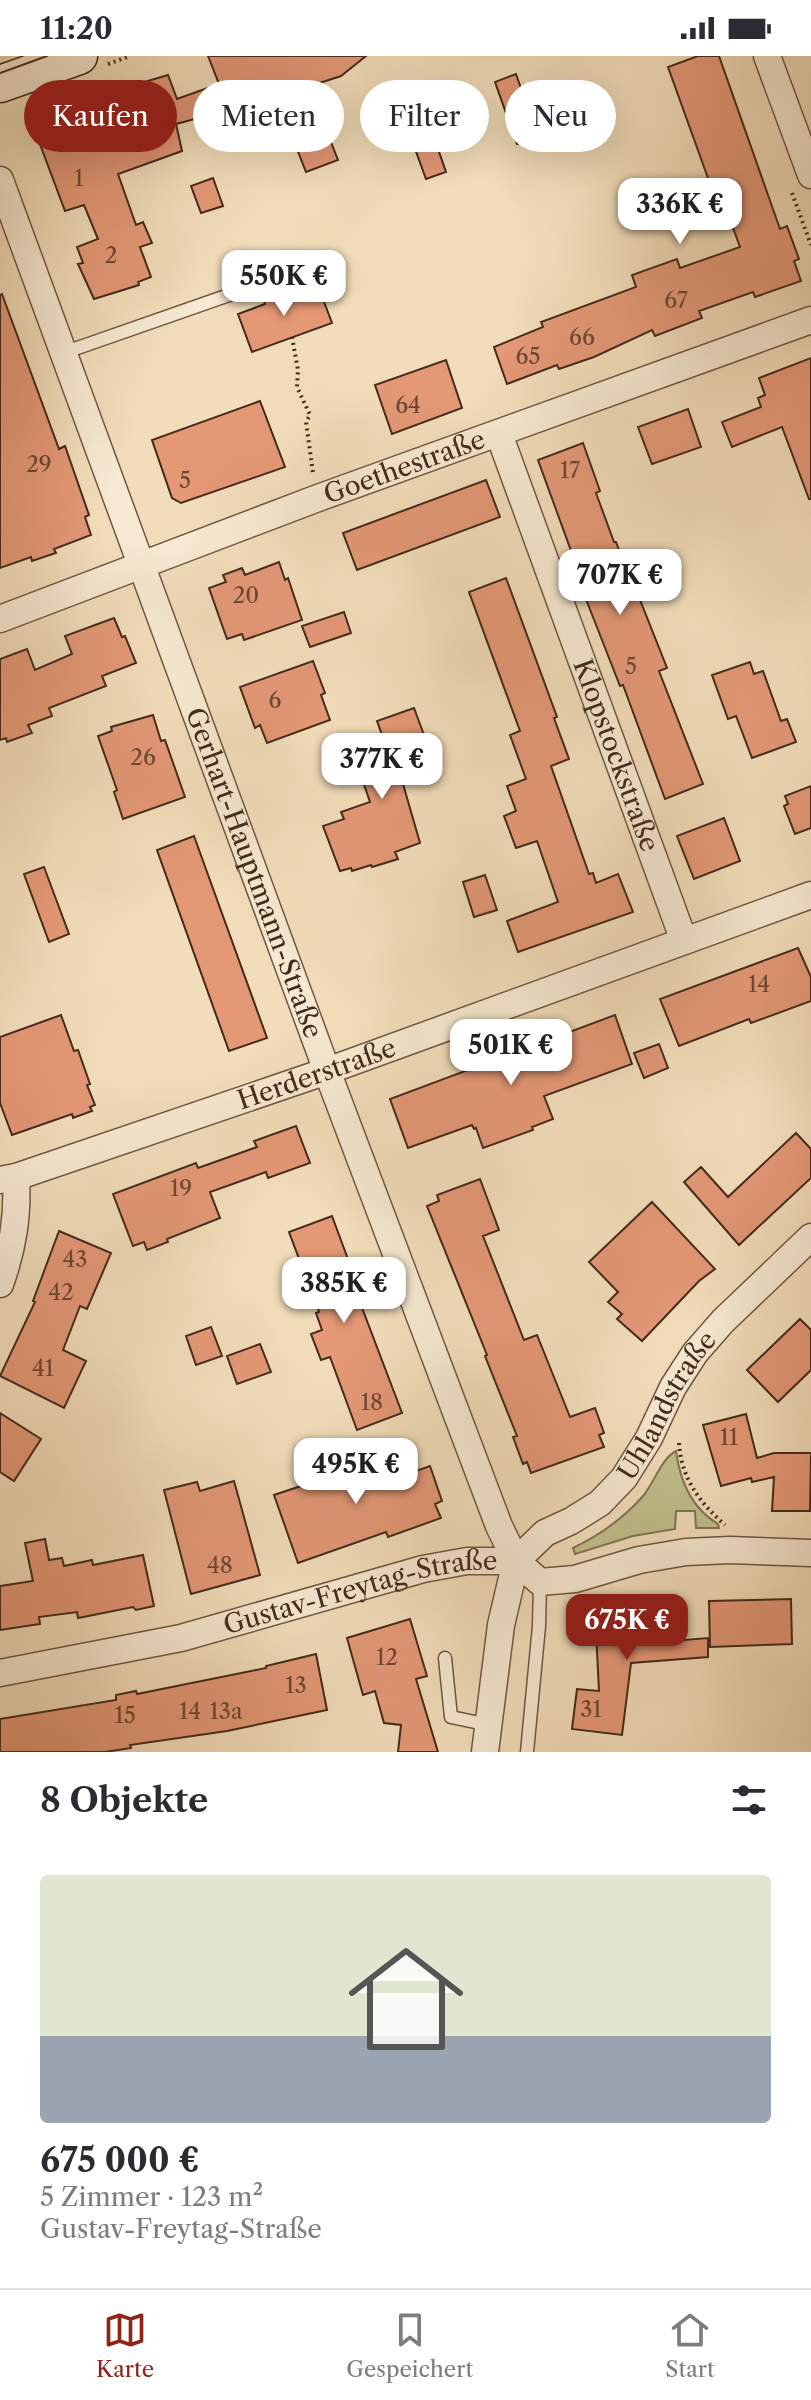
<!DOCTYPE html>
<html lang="de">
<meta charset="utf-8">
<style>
body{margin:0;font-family:"Libre Caslon Text",serif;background:#f7f7f7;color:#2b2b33;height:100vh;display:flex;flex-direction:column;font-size:30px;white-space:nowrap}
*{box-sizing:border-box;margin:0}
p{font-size:26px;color:#7c7c81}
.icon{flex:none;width:44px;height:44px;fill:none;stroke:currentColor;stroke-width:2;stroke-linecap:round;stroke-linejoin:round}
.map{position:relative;height:1696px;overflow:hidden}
.drawer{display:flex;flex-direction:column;background:#fff;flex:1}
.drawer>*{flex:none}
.hud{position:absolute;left:24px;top:24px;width:764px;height:72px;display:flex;gap:16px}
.price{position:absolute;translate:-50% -68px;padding:0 18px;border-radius:16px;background:#fff;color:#222;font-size:26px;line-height:52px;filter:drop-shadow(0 2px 4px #0008)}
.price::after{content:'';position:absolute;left:50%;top:48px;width:24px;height:18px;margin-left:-12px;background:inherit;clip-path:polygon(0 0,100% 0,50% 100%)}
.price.on{background:#8f2418;color:#fff}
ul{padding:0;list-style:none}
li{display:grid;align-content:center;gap:16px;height:424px;padding:0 40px}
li+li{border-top:2px solid #e1e1e2}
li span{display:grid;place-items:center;height:248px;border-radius:8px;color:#555}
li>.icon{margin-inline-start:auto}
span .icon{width:144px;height:144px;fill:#fffc;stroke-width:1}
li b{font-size:34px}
h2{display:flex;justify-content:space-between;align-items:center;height:96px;padding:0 40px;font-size:34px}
.chip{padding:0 28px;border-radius:36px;background:#fff;box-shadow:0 8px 32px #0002;font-size:28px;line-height:72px}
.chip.on{background:#8f2418;color:#fff}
.status{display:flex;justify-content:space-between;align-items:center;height:56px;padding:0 40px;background:#fff;direction:ltr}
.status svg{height:22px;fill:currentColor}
.dock{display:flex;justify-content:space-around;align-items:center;height:112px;border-top:2px solid #e1e1e2;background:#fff;font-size:22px;color:#7c7c81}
.dock a{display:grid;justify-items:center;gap:4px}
.dock .on{color:#8f2418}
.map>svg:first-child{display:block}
.green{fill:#c0bf8c;stroke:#827454;stroke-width:2}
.building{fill:#e49876;stroke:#442a1b;stroke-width:2}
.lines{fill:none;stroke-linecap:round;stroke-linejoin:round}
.service-casing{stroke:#705743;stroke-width:15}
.minor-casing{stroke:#705743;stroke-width:29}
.secondary-casing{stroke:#442a1b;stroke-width:39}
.path{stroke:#442a1b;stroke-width:4;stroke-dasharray:2 4;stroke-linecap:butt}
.service{stroke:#f7e9d2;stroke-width:12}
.minor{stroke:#f7e9d2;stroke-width:26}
.secondary{stroke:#f7e9d2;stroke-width:36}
.tram{stroke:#442a1b;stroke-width:2}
.labels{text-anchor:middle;stroke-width:7;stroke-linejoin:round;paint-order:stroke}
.number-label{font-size:22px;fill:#6c4632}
.street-label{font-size:26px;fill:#442a1b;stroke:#f7e9d2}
</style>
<div class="status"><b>11:20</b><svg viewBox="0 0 49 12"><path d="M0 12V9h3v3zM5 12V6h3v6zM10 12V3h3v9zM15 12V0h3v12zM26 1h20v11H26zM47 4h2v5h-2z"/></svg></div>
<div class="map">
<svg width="811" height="1696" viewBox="0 0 811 1696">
<rect width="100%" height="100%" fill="#f2ddba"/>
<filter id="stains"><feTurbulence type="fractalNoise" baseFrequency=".0025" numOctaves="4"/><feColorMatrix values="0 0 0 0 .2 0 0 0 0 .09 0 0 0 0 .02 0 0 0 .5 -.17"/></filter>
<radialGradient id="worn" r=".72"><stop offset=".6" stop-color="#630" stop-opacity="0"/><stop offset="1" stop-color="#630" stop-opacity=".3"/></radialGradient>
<path class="green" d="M 676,1395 C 680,1425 691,1452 718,1468 L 719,1472 L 696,1472 L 695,1455 L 676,1455 L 675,1473 L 633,1480 L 575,1498 L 573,1492 C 600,1479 623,1463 643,1440 C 654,1427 661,1403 676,1395 Z"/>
<path class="building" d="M 208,0 L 366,0 L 341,20 L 218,60 L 217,57 L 176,68 L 182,95 L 118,118 L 136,169 L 143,166 L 152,187 L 140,191 L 151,221 L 138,226 L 139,229 L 94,243 L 78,208 L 83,207 L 77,191 L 98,183 L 84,149 L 65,155 L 31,64 L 87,43 L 168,19 L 177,43 L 219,28 Z
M 698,0 L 719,0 L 780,173 L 787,170 L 799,203 L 794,205 L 801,225 L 755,241 L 753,236 L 699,255 L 702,262 L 655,280 L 652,274 L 594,301 L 559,313 L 557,309 L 507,328 L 494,291 L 543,271 L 541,266 L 636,231 L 632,219 L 677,203 L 680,212 L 740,191 L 723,145 L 717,147 L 668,11 Z
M 516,18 L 538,81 L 517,88 L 495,26 Z
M 424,53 L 446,116 L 426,123 L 403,60 Z
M 325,71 L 338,104 L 306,116 L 293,83 Z
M 213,122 L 223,150 L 201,157 L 191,130 Z
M 318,230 L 332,267 L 252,296 L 238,258 L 265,248 L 263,242 L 281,235 L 283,242 Z
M 2,238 L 59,393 L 65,390 L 89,459 L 85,461 L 91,479 L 54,493 L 56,497 L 32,505 L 31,501 L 0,512 L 0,239 Z
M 811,302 L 811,443 L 809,443 L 782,371 L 732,391 L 722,366 L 761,351 L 758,342 L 765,339 L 759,322 Z
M 446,304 L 462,352 L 392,378 L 375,329 Z
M 260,345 L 285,411 L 181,447 L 172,442 L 152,384 Z
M 688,353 L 701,391 L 652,408 L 638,371 Z
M 583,387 L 600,435 L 596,437 L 614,486 L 616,486 L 636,540 L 638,539 L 667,612 L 659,615 L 703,728 L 665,743 L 623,629 L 620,630 L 582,533 L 575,515 L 578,514 L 538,404 Z
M 486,424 L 500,461 L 357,514 L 343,477 Z
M 279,506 L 285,524 L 288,522 L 302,564 L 244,584 L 242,578 L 227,583 L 209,532 L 226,526 L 223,519 L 242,512 L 245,519 Z
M 506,522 L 557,661 L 554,662 L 569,703 L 551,710 L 589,818 L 593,817 L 596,827 L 618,818 L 633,856 L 518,896 L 507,865 L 558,846 L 537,785 L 516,792 L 504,760 L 516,755 L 507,730 L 526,723 L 510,679 L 520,675 L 469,536 Z
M 344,556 L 351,577 L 310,591 L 302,570 Z
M 114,562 L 122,581 L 125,580 L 136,607 L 102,620 L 106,630 L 49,652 L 52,660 L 28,669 L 32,677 L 7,686 L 6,682 L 0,684 L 0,603 L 27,593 L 35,614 L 72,598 L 65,580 Z
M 313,605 L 325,637 L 321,639 L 330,664 L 267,687 L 260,669 L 255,672 L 240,631 Z
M 750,606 L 754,618 L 763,615 L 781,665 L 787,663 L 796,686 L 752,702 L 736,660 L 728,663 L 712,619 Z
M 414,652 L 431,698 L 407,706 L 411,718 L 401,721 L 420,787 L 395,796 L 398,803 L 372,811 L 371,809 L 352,815 L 351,812 L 340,815 L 323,770 L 344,763 L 341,756 L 370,746 L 358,711 L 390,701 L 377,665 Z
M 153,659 L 161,685 L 165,684 L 185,741 L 123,763 L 114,736 L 117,734 L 98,680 L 112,675 L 111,671 Z
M 811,730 L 811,772 L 795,778 L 784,750 L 788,748 L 785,740 Z
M 724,762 L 740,805 L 694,823 L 677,780 Z
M 194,780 L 267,982 L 229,995 L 157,794 Z
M 44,811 L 69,878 L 49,886 L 24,818 Z
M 485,819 L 497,854 L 474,861 L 463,826 Z
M 798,892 L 811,921 L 811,945 L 751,967 L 749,963 L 679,990 L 660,943 Z
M 61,959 L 74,995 L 78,994 L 90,1028 L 87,1029 L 95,1049 L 90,1051 L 92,1055 L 73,1062 L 72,1058 L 12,1079 L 0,1047 L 0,981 Z
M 615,959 L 632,1008 L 544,1040 L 553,1063 L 532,1071 L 533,1074 L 483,1092 L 476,1072 L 474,1073 L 472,1069 L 408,1092 L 390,1043 Z
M 659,988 L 668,1012 L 644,1022 L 634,997 Z
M 296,1070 L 310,1107 L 268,1122 L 266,1116 L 210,1136 L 220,1162 L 167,1183 L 168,1186 L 147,1194 L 144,1186 L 133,1190 L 113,1138 L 196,1107 L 198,1112 L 257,1091 L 254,1085 Z
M 796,1077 L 811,1093 L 811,1122 L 739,1189 L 684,1126 L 701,1111 L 728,1141 Z
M 480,1123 L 499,1174 L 483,1180 L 524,1284 L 537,1279 L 570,1361 L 595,1352 L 604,1377 L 599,1379 L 604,1391 L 531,1417 L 527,1406 L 523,1408 L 513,1381 L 517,1380 L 485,1300 L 487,1299 L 427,1150 L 439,1145 L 437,1139 Z
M 652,1146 L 715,1213 L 699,1225 L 642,1285 L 617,1263 L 622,1258 L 608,1246 L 618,1236 L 589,1206 Z
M 332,1160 L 352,1214 L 348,1215 L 402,1357 L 357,1374 L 330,1301 L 321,1304 L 311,1278 L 322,1274 L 316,1257 L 319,1256 L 289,1176 Z
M 59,1175 L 111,1197 L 87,1253 L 80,1250 L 63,1294 L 86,1305 L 64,1352 L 0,1320 L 35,1246 L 33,1245 Z
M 800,1263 L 811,1274 L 811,1314 L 778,1346 L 747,1314 Z
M 211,1271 L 222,1300 L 196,1309 L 186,1280 Z
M 260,1288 L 271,1316 L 237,1328 L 227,1300 Z
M 0,1357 L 41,1383 L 14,1425 L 0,1416 Z
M 746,1358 L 757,1402 L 774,1397 L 811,1397 L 810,1455 L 772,1455 L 774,1421 L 752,1426 L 751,1422 L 721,1430 L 703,1369 Z
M 361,1387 L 375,1425 L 400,1416 L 402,1420 L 430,1410 L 442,1445 L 435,1448 L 441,1462 L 388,1481 L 386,1476 L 298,1507 L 274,1439 L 337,1418 L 332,1404 L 344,1400 L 342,1394 Z
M 234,1425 L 260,1519 L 191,1538 L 164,1434 L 197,1426 L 200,1435 Z
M 45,1483 L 49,1504 L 62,1502 L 64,1510 L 92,1504 L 93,1509 L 143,1499 L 154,1550 L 136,1554 L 133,1551 L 78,1562 L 77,1556 L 39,1561 L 40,1568 L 0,1574 L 0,1530 L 33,1525 L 25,1487 Z
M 791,1543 L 792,1588 L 710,1591 L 709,1545 Z
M 670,1550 L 672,1585 L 708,1582 L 708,1601 L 631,1607 L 622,1679 L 572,1673 L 577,1633 L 599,1635 L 595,1555 Z
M 410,1563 L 427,1620 L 416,1623 L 438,1696 L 398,1696 L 401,1669 L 384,1667 L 375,1635 L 363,1639 L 347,1582 Z
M 316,1598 L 327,1654 L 227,1675 L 130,1689 L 131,1692 L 105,1696 L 0,1696 L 0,1663 L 116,1644 L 116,1639 L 136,1635 L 137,1638 L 266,1612 L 266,1610 Z"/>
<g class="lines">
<g class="service-casing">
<path id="service" d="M 63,297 L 329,204
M 445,1602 L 451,1661 L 489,1669
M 527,1696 L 539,1570 L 540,1526"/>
</g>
<g class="minor-casing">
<g id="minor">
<path d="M 767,0 L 811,119"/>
<path id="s1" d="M 0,124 L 327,1015 L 499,1470 L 516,1505"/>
<path id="s2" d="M 499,378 L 684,885"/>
<path id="s3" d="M 0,563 L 318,442 L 811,264"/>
<path id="s4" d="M 0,1124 L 16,1121 L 327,1015 L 811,839"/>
<path d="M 0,1228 C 13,1192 18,1160 16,1121"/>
<path id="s5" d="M 516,1505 L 545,1477 L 571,1465 L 600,1447 L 624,1422 L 649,1382 L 673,1331 L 695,1297 L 723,1265 L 811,1181"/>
<path id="s6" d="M 0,1617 L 181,1582 L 423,1513 L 467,1505 L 516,1505 L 540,1526 L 575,1523 L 639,1504 L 686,1496 L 730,1494 L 811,1497"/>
<path d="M 485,1696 L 501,1569 L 516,1505"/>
</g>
</g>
<g class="secondary-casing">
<path id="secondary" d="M 0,28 L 79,0"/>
</g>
<path class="path" d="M 108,8 L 130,0
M 792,137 L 811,189
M 292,281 L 298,314 L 297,331 L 310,359 L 306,366 L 313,417
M 679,1387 C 681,1422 700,1447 725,1469"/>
<use href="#service" class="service"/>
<use href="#minor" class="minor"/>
<use href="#secondary" class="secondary"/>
<path class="tram" d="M 0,17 L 47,0"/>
</g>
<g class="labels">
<g class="number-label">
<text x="79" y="130">1</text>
<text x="111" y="207">2</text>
<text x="676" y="252">67</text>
<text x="582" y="289">66</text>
<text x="528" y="308">65</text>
<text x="408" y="357">64</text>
<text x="39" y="416">29</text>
<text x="570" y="422">17</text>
<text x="185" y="432">5</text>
<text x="246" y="547">20</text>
<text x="631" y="618">5</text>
<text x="275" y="652">6</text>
<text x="143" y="709">26</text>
<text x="759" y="936">14</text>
<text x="181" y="1140">19</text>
<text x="75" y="1211">43</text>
<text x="61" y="1244">42</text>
<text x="43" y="1320">41</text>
<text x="372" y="1354">18</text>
<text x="729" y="1389">11</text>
<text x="220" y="1517">48</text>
<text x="387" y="1609">12</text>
<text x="296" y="1637">13</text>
<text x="591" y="1661">31</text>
<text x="190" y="1663">14</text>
<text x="226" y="1663">13a</text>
<text x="125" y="1667">15</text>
</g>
<g class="street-label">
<text dy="9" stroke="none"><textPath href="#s3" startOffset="432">Goethestraße</textPath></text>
<text dy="9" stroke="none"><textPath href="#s2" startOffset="342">Klopstockstraße</textPath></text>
<text dy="9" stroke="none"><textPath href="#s1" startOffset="738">Gerhart-Hauptmann-Straße</textPath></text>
<text dy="9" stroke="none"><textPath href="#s4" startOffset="334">Herderstraße</textPath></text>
<text dy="9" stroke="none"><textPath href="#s5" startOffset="222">Uhlandstraße</textPath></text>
<text dy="9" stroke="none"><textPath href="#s6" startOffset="370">Gustav-Freytag-Straße</textPath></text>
</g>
</g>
<rect width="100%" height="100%" filter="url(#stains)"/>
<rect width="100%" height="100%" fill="url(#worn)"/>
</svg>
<b class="price" style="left:680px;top:190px">336K €</b>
<b class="price" style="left:284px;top:262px">550K €</b>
<b class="price" style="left:620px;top:561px">707K €</b>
<b class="price" style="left:382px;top:745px">377K €</b>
<b class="price" style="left:511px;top:1031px">501K €</b>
<b class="price" style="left:344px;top:1269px">385K €</b>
<b class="price" style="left:356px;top:1450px">495K €</b>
<b class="price on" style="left:627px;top:1606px">675K €</b>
<div class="hud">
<a class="chip on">Kaufen</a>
<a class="chip">Mieten</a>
<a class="chip">Filter</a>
<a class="chip">Neu</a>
</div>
</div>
<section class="drawer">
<h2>8 Objekte<svg class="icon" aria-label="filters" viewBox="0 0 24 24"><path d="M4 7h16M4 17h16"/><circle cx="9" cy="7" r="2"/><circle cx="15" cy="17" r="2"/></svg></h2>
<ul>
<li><span style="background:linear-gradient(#dfe7d0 65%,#9aa5b1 0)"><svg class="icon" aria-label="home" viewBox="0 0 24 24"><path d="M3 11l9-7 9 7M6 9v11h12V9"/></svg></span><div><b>675 000 €</b><p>5 Zimmer · 123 m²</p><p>Gustav-Freytag-Straße</p></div></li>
</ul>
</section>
<nav class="dock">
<a class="on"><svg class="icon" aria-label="map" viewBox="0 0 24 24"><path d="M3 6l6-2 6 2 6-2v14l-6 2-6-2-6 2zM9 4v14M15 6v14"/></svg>Karte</a>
<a><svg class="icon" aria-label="saved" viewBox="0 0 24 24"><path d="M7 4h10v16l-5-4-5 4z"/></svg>Gespeichert</a>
<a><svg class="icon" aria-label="home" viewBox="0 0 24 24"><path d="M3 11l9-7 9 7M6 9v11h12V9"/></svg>Start</a>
</nav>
